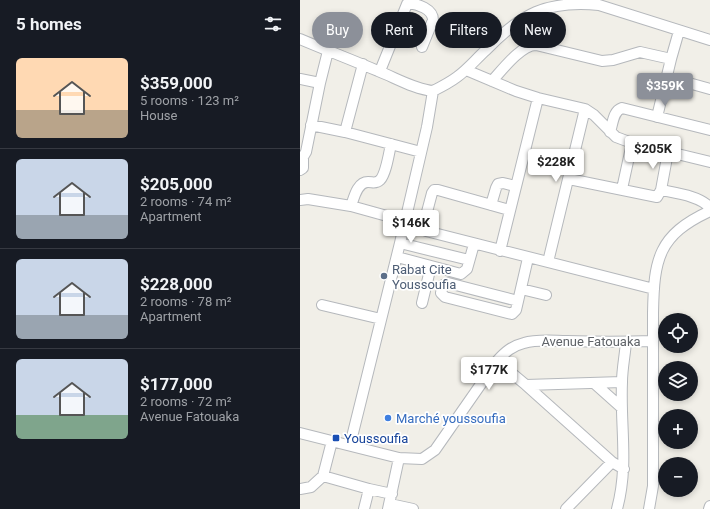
<!DOCTYPE html>
<meta charset="utf-8">
<style>
body{margin:0;font-family:Roboto,sans-serif;background:#242831;color:#f1f3f6;height:100vh;display:flex;flex-direction:column;font-size:15px;white-space:nowrap}
*{box-sizing:border-box;margin:0}
p{font-size:13px;color:#9ea1a6}
.icon{flex:none;width:22px;height:22px;fill:none;stroke:currentColor;stroke-width:2;stroke-linecap:round;stroke-linejoin:round}
.map{position:relative;flex:1;overflow:hidden}
.sheet{display:flex;flex-direction:column;background:#171b24;width:300px}
.sheet>*{flex:none}
.guide{position:absolute;left:12px;top:12px;width:338px;height:36px;display:flex;gap:8px}
.fabs{position:absolute;left:358px;top:313px;display:grid;gap:8px}
.fabs a{display:grid;place-items:center;width:40px;height:40px;border-radius:50%;background:#171b24;box-shadow:0 2px 6px #0003;font-size:20px}
.price{position:absolute;translate:-50% -34px;padding:0 9px;border-radius:4px;background:#fff;color:#222;font-size:13px;line-height:26px;filter:drop-shadow(0 1px 2px #0008)}
.price::after{content:'';position:absolute;left:50%;top:24px;width:12px;height:9px;margin-left:-6px;background:inherit;clip-path:polygon(0 0,100% 0,50% 100%)}
.price.active{background:#8c9099;color:#fff}
ul{padding:0;list-style:none}
li{display:flex;align-items:center;gap:12px;height:100px;padding:0 16px}
li+li{border-top:1px solid #363941}
li span{display:grid;place-items:center;flex:none;width:112px;height:80px;border-radius:6px;color:#555}
li>.icon{margin-inline-start:auto}
span .icon{width:48px;height:48px;fill:#fffc;stroke-width:1}
li b{font-size:17px}
h2{display:flex;justify-content:space-between;align-items:center;height:48px;padding:0 16px;font-size:17px}
.tag{padding:0 14px;border-radius:18px;background:#171b24;box-shadow:0 2px 6px #0003;font-size:14px;line-height:36px}
.tag.active{background:#8c9099;color:#fff}
main{display:flex;flex:1;min-height:0}
.map>svg:first-child{display:block}
.lines{fill:none;stroke-linecap:round;stroke-linejoin:round}
.minor-casing{stroke:#b5b8bc;stroke-width:12}
.minor{stroke:#fff;stroke-width:10}
.service-dot{fill:#5c6f8a;stroke:#fff;stroke-width:1.5}
.shop-dot{fill:#3f7fe0;stroke:#fff;stroke-width:1.5}
.transit-dot{fill:#1a4fb4;stroke:#fff;stroke-width:1.5}
.labels{text-anchor:middle;stroke-width:3.5;stroke-linejoin:round;paint-order:stroke}
.service-label{font-size:13px;fill:#4e5e75;stroke:#fff;text-anchor:start}
.street-label{font-size:13px;fill:#5f6368;stroke:#fff}
.shop-label{font-size:13px;fill:#366cbe;stroke:#fff;text-anchor:start}
.transit-label{font-size:13px;fill:#164399;stroke:#fff;text-anchor:start}
</style>
<main>
<section class="sheet">
<h2>5 homes<svg class="icon" aria-label="filters" viewBox="0 0 24 24"><path d="M4 7h16M4 17h16"/><circle cx="9" cy="7" r="2"/><circle cx="15" cy="17" r="2"/></svg></h2>
<ul>
<li><span style="background:linear-gradient(#ffd9b3 65%,#b9a48a 0)"><svg class="icon" aria-label="home" viewBox="0 0 24 24"><path d="M3 11l9-7 9 7M6 9v11h12V9"/></svg></span><div><b>$359,000</b><p>5 rooms · 123 m²</p><p>House</p></div></li>
<li><span style="background:linear-gradient(#c9d6e8 70%,#9aa5b1 0)"><svg class="icon" aria-label="home" viewBox="0 0 24 24"><path d="M3 11l9-7 9 7M6 9v11h12V9"/></svg></span><div><b>$205,000</b><p>2 rooms · 74 m²</p><p>Apartment</p></div></li>
<li><span style="background:linear-gradient(#c9d6e8 70%,#9aa5b1 0)"><svg class="icon" aria-label="home" viewBox="0 0 24 24"><path d="M3 11l9-7 9 7M6 9v11h12V9"/></svg></span><div><b>$228,000</b><p>2 rooms · 78 m²</p><p>Apartment</p></div></li>
<li><span style="background:linear-gradient(#c9d6e8 70%,#7fa58c 0)"><svg class="icon" aria-label="home" viewBox="0 0 24 24"><path d="M3 11l9-7 9 7M6 9v11h12V9"/></svg></span><div><b>$177,000</b><p>2 rooms · 72 m²</p><p>Avenue Fatouaka</p></div></li>
</ul>
</section>
<div class="map">
<svg width="410" height="509" viewBox="0 0 410 509">
<rect width="100%" height="100%" fill="#f1efe8"/>
<g class="lines">
<g class="minor-casing">
<path id="minor" d="M 0,39 C 26,50 52,60 78,71 C 96,78 114,89 133,91
M 166,70 L 216,91 L 238,98 L 285,109 L 294,115 L 316,137 L 332,143 L 410,162
M 80,71 L 107,4 L 108,3 C 118,4 133,9 133,20 L 122,47
M 367,77 L 410,89
M 0,79 L 20,83
M 192,81 C 202,70 221,45 236,45 L 302,61 L 313,60 L 340,52 L 371,59
M 133,91 C 141,87 149,83 157,77 C 168,69 176,59 186,50 C 221,14 246,0 299,5 L 410,40
M 357,117 L 371,59 L 379,31
M 11,125 L 45,132 L 121,152
M 45,132 L 63,64
M 310,132 C 313,123 313,111 322,108 L 410,130
M 0,159 L 3,157 L 6,152 L 20,83 L 28,51
M 0,170 L 3,168 L 3,157
M 269,179 L 357,197 L 361,190 L 368,152
M 322,189 L 332,143
M 361,190 C 375,193 401,196 410,208
M 0,200 L 8,199 L 51,206 L 105,221 L 123,227 L 126,231 L 354,289
M 191,205 L 196,188 L 198,184 L 203,183 L 215,186
M 51,206 C 54,198 57,182 68,182 C 73,182 76,184 80,180 C 86,174 89,153 91,144
M 123,227 L 132,193 L 134,190 L 138,190 L 209,210
M 100,243 L 169,260
M 200,251 L 238,98
M 97,257 L 161,274 L 167,269 L 174,244
M 248,262 L 285,109
M 221,289 L 246,295
M 218,301 L 148,283 L 143,285 L 141,293 L 145,297 L 212,314 L 216,310 L 228,258
M 122,303 L 131,266
M 22,305 L 81,319
M 197,361 L 226,385 L 312,462 L 324,469
M 294,383 L 322,408
M 226,385 L 322,382
M 0,433 L 99,458 L 122,459 L 135,450 L 197,361 C 205,352 212,346 224,343 C 237,339 254,341 267,341 C 296,342 324,342 353,341
M 32,441 L 23,476 L 69,489
M 50,445 L 100,243 L 127,127 L 133,91
M 0,489 L 11,487 L 23,476
M 90,504 L 113,509
M 64,509 L 69,489 L 92,494
M 88,509 L 99,458
M 266,509 L 312,462
M 317,509 C 329,464 320,427 322,382 C 322,369 325,355 326,342
M 349,509 L 353,486 L 353,313 C 354,259 358,235 410,211
M 409,509 L 410,506"/>
</g>
<use href="#minor" class="minor"/>
</g>
<circle class="service-dot" cx="84" cy="276" r="4"/>
<circle class="shop-dot" cx="88" cy="418" r="4"/>
<rect class="transit-dot" x="32" y="434" width="8" height="8" rx="2"/>
<g class="labels">
<g class="service-label">
<text x="92" y="274">Rabat Cite<tspan x="92" dy="15">Youssoufia</tspan></text>
</g>
<g class="street-label">
<text x="291" y="346">Avenue Fatouaka</text>
</g>
<g class="shop-label">
<text x="96" y="423">Marché youssoufia</text>
</g>
<g class="transit-label">
<text x="44" y="443">Youssoufia</text>
</g>
</g>
</svg>
<div class="fabs">
<a><svg class="icon" aria-label="locate" viewBox="0 0 24 24"><circle cx="12" cy="12" r="6"/><path d="M12 2v4M12 18v4M2 12h4M18 12h4"/></svg></a>
<a><svg class="icon" aria-label="layers" viewBox="0 0 24 24"><path d="M12 4l9 5-9 5-9-5zM3 14l9 5 9-5"/></svg></a>
<a>+</a>
<a>−</a>
</div>
<b class="price active" style="left:365px;top:107px">$359K</b>
<b class="price" style="left:353px;top:170px">$205K</b>
<b class="price" style="left:256px;top:183px">$228K</b>
<b class="price" style="left:111px;top:244px">$146K</b>
<b class="price" style="left:189px;top:391px">$177K</b>
<div class="guide">
<a class="tag active">Buy</a>
<a class="tag">Rent</a>
<a class="tag">Filters</a>
<a class="tag">New</a>
</div>
</div>
</main>
